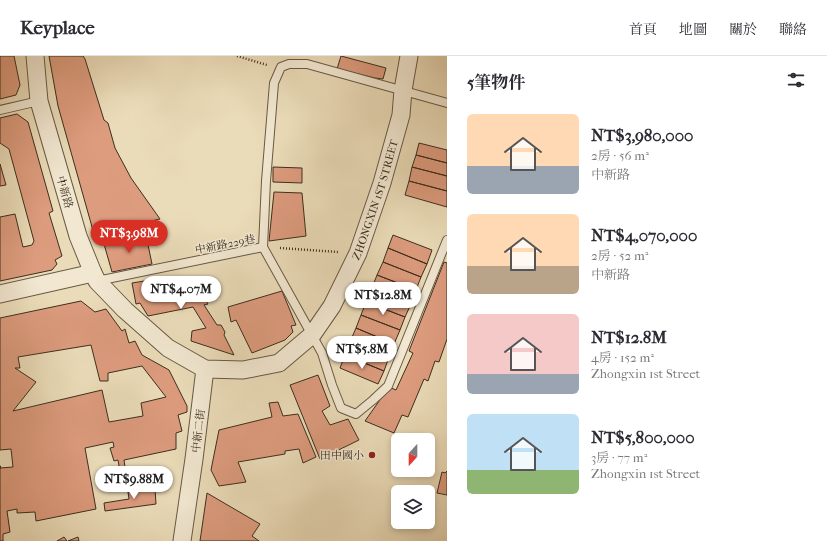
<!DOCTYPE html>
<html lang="zh-TW">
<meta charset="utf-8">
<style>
body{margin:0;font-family:"IM FELL French Canon","Noto Serif TC",serif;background:#f2f2f3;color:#2b2b33;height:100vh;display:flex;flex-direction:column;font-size:15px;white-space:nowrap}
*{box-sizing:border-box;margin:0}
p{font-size:13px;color:#7c7c81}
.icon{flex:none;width:22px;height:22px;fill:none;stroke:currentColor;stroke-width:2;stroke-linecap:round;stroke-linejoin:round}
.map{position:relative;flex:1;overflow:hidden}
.panel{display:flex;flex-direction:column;background:#fff;width:380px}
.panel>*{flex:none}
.needle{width:26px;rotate:201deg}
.buttons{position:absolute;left:391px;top:377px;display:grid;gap:8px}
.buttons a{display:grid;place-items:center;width:44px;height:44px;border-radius:6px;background:#fff;box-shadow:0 2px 6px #0003;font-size:20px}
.price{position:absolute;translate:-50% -34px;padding:0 9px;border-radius:14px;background:#fff;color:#222;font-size:13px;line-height:26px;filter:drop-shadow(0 1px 2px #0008)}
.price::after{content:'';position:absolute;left:50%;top:24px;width:12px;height:9px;margin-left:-6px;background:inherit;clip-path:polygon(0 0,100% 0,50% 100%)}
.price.current{background:#d93025;color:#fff}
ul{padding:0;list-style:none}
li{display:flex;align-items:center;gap:12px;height:100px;padding:0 20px}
li span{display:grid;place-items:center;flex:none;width:112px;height:80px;border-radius:6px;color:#555}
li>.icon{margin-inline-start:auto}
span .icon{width:48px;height:48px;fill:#fffc;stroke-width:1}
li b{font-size:17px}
h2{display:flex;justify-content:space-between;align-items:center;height:48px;padding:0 20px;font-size:17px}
header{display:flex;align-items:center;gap:24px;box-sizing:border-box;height:56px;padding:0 20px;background:#fff;border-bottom:1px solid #e1e1e2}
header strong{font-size:19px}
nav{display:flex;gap:22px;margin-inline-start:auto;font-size:14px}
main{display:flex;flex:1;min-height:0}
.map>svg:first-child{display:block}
.building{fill:#dd9c7e;stroke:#3c2e1e;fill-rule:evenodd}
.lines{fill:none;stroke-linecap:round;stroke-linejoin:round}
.service-casing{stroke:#685a45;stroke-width:10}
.minor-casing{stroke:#685a45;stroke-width:19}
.path{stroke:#3c2e1e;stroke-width:2.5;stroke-dasharray:1 2;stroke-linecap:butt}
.service{stroke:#f2e8d2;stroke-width:8}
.minor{stroke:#f2e8d2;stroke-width:17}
.poi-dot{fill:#8f2418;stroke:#f2e8d2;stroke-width:1.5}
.labels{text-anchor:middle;stroke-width:3;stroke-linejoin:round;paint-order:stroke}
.street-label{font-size:11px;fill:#3c2e1e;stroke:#f2e8d2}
.poi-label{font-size:11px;fill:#3c2e1e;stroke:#f2e8d2;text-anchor:end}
</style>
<header>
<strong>Keyplace</strong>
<nav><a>首頁</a><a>地圖</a><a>關於</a><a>聯絡</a></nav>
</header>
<main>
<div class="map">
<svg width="447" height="485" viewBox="0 0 447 485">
<rect width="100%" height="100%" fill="#ebdcb9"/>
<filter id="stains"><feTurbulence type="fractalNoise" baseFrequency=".005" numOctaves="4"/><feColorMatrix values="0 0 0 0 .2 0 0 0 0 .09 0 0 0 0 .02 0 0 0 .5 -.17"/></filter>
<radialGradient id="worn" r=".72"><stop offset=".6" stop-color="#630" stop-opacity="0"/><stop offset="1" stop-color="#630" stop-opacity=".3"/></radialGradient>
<path class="building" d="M 0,0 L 14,0 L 20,29 L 16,39 L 0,43 Z
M 49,0 L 83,0 L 85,3 L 104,64 L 108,67 L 115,92 L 131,122 L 160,163 L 94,178 L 58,50 Z
M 341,0 L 386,12 L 383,23 L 375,22 L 337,13 Z
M 17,58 L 28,66 L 53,155 L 49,157 L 62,200 L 55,204 L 57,208 L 52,214 L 0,225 L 0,161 L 15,158 L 23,191 L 32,189 L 34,185 L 9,93 L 0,87 L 0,62 Z
M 419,87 L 447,94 L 447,107 L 416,99 Z
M 416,99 L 447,107 L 447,120 L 412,111 Z
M 0,108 L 6,129 L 0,130 Z
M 273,111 L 302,112 L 302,127 L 273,126 Z
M 412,111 L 447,120 L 447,135 L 409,125 Z
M 409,125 L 447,135 L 447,151 L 405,139 Z
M 274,136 L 302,137 L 306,180 L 269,185 Z
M 146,179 L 152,208 L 112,216 L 104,188 Z
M 393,179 L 432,194 L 427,208 L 388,192 Z
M 388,192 L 427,208 L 421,221 L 383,206 Z
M 383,206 L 421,221 L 416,234 L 377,219 Z
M 444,206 L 447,207 L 447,283 L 439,306 L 435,305 L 428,325 L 424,323 L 408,361 L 402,359 L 394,377 L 365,365 L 389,331 L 396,334 L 413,297 L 409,295 Z
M 377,219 L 416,234 L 411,248 L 372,232 Z
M 169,221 L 171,228 L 176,226 L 179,240 L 200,236 L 208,248 L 204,249 L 217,269 L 221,269 L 225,276 L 224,279 L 234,299 L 191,285 L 192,275 L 206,272 L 193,251 L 148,260 L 140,247 L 136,248 L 132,227 Z
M 372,232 L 411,248 L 405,261 L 366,246 Z
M 282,235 L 296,269 L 291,270 L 293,276 L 285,284 L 252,297 L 236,264 L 231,266 L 228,251 Z
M 81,245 L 95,256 L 106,253 L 122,275 L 125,273 L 129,287 L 135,285 L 142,299 L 169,314 L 187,350 L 187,356 L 178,359 L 182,375 L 176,377 L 176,393 L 124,404 L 128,433 L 123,433 L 118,404 L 114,405 L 110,392 L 114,391 L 113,386 L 85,392 L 96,453 L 36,465 L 35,456 L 17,457 L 17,453 L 7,455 L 10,476 L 3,478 L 3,485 L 0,485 L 0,412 L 13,411 L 11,393 L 0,394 L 0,262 ZM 91,289 L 100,325 L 108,325 L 108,317 L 142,310 L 166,341 L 141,347 L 143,360 L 109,366 L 102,334 L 13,355 L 36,326 L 15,312 L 20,312 L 18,301 Z
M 366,246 L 405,261 L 400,274 L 361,259 Z
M 361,259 L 400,274 L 394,288 L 356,272 Z
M 356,272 L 394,288 L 389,301 L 350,286 Z
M 350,286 L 389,301 L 384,315 L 345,299 Z
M 345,299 L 384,315 L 378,328 L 340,312 Z
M 318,319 L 330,350 L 322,355 L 330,369 L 348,363 L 359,384 L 320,403 L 290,329 Z
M 278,346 L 283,360 L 298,358 L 316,401 L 303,407 L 299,393 L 285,395 L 285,398 L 238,406 L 246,426 L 219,430 L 211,414 L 219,374 L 272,361 L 269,347 Z
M 447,415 L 447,439 L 437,437 L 442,416 L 445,417 Z
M 155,433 L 156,448 L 105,455 L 104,447 L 129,443 L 128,436 Z
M 207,437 L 260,468 L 252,480 L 259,485 L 200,485 Z
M 64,481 L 67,485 L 57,485 Z
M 78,481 L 79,485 L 68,485 Z"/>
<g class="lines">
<g class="service-casing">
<path id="service" d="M 0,54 L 39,45
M 263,191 L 322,297 L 332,329 L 341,352 L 356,358 L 373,344 L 388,330 L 447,184
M 263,191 L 266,125 L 274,27 L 281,11 L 289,8 L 307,8 L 447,47
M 97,225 L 263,191"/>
</g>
<g class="minor-casing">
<g id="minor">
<path id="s1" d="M 35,0 L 39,45 L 78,180 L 93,217 L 97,225 L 125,254 L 168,292 L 205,313 L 243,314 L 279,307 L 312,279 L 332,250 L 358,197 L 382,127 L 401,59 L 403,34 L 409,0"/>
<path d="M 0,238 L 93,217"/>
<path d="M 182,485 L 194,403 L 205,313"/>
</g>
</g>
<path class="path" d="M 237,0 L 267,9
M 280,192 L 338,196
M 0,411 L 3,411"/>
<use href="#service" class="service"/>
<use href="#minor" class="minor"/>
</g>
<circle class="poi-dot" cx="372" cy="399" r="4"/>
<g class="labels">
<g class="street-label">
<text transform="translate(65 136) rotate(74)" y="4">中新路</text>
<text dy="4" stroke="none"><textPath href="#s1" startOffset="643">ZHONGXIN 1ST STREET</textPath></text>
<text transform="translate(225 188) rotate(-11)" y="4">中新路229巷</text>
<text transform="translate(198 375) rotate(-83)" y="4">中新二街</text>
</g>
<g class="poi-label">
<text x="364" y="403">田中國小</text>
</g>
</g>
<rect width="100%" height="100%" filter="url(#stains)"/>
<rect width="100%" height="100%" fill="url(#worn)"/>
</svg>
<div class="buttons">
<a><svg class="needle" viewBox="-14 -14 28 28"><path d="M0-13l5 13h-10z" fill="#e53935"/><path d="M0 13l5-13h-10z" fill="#7c7c81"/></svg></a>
<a><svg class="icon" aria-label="layers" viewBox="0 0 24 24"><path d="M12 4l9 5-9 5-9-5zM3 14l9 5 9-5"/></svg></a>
</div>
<b class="price current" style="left:129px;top:198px">NT$3.98M</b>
<b class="price" style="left:181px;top:254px">NT$4.07M</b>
<b class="price" style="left:383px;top:260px">NT$12.8M</b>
<b class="price" style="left:362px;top:314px">NT$5.8M</b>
<b class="price" style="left:134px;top:444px">NT$9.88M</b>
</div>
<section class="panel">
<h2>5筆物件<svg class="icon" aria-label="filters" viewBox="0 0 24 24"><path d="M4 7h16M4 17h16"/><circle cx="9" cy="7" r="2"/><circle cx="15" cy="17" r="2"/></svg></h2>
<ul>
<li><span style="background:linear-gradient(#ffd9b3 65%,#9aa5b1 0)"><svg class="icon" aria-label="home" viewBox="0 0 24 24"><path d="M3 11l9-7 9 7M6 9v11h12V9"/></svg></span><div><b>NT$3,980,000</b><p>2房 · 56 m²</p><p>中新路</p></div></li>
<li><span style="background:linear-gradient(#ffd9b3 65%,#b9a48a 0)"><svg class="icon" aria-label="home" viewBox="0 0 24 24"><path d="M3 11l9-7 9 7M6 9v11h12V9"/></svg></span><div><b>NT$4,070,000</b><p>2房 · 52 m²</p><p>中新路</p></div></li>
<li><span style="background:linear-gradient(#f6c9c9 75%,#9aa5b1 0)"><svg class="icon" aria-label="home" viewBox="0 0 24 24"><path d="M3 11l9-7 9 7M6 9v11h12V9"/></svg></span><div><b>NT$12.8M</b><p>4房 · 152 m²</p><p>Zhongxin 1st Street</p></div></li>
<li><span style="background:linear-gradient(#bfe0f5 70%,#8fb573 0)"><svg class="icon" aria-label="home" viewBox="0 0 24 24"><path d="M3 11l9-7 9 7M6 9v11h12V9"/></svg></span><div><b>NT$5,800,000</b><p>3房 · 77 m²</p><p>Zhongxin 1st Street</p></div></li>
</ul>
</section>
</main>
